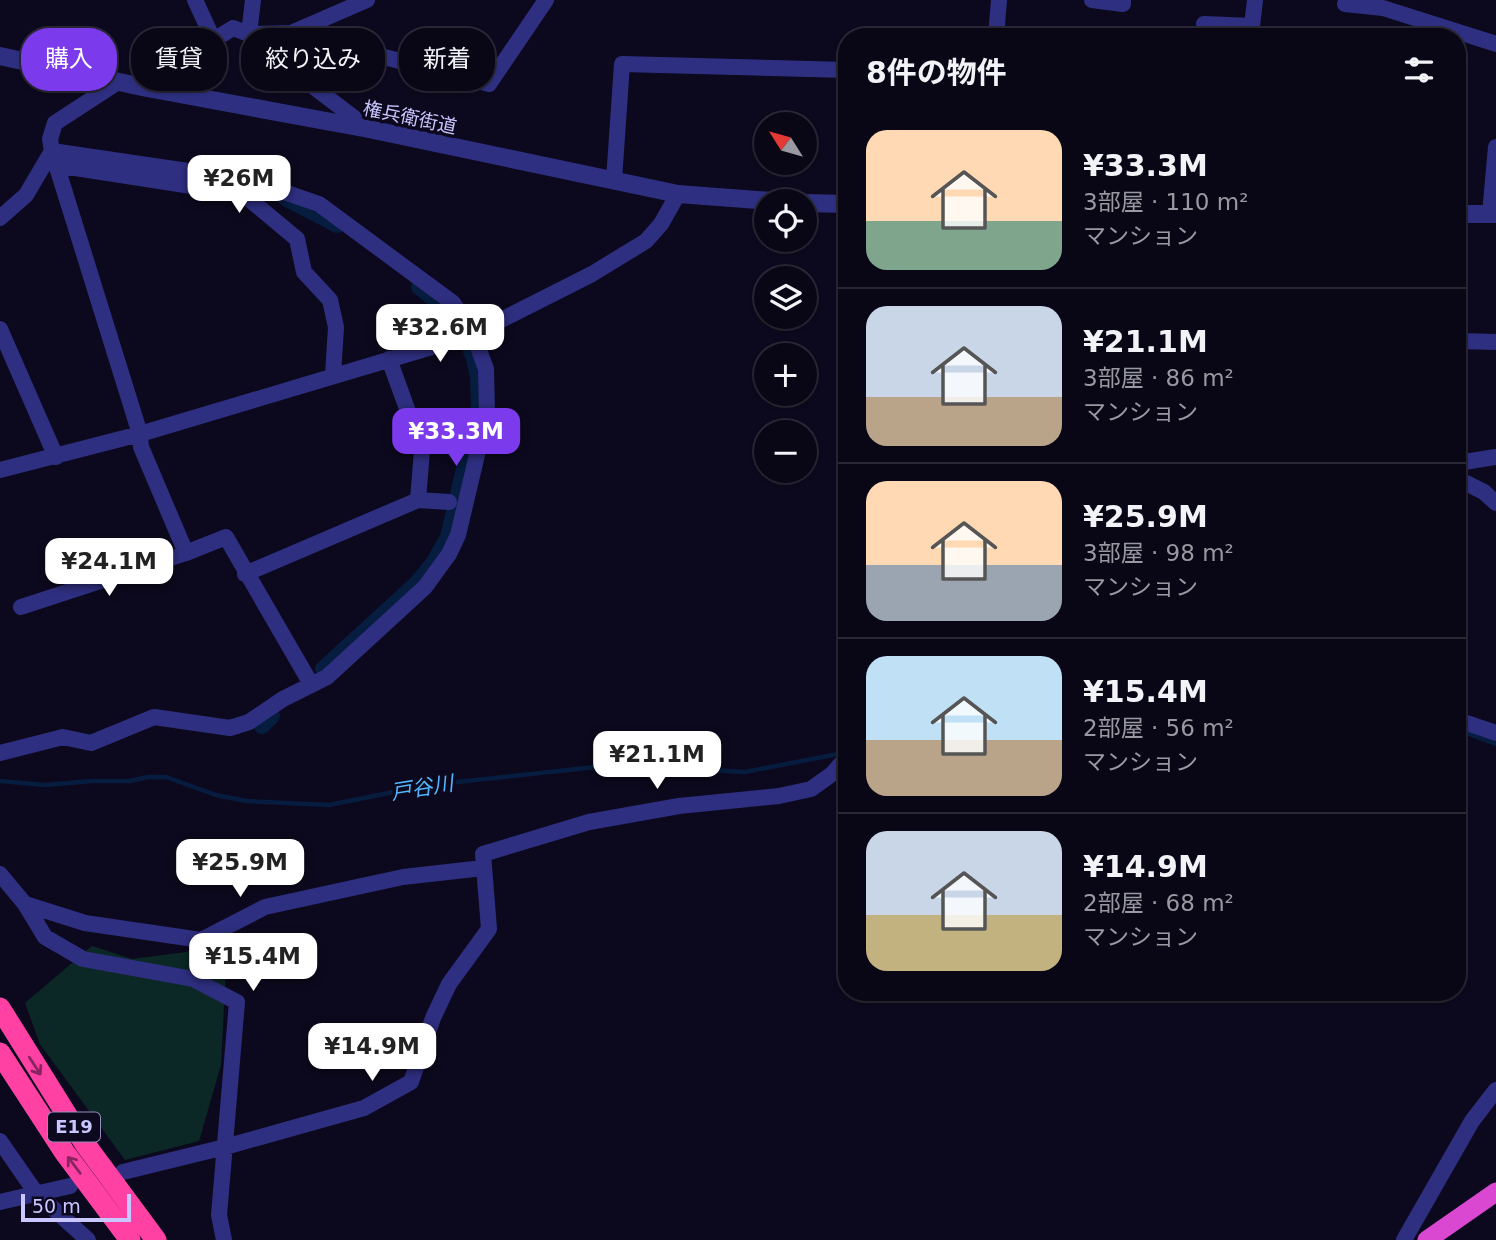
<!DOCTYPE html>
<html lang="ja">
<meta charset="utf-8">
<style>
body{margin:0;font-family:"DejaVu Sans","Noto Sans JP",sans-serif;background:#12101f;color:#f1f3f6;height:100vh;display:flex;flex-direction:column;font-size:26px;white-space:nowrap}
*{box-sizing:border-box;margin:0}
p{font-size:23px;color:#9999a1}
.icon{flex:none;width:38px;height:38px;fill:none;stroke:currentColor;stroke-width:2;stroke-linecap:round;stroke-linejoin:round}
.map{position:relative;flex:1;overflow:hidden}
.details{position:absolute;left:838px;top:28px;width:628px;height:973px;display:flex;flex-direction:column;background:#090716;border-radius:28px;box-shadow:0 2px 5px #0004,0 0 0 2px #292835}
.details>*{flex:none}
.hud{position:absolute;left:21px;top:28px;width:665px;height:63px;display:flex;gap:14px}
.needle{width:46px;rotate:307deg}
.controls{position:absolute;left:754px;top:112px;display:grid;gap:14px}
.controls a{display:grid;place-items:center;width:63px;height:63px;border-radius:50%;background:#090716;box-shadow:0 2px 5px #0004,0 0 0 2px #292835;font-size:35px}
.scale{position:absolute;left:21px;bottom:18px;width:110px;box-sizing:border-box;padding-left:7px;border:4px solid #cac6ff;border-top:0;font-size:19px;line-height:24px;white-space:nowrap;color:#cac6ff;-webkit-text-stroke:5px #0c091e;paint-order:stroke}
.price{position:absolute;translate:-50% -60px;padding:0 16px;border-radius:14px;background:#fff;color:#222;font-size:23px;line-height:46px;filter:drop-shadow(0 2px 4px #0008)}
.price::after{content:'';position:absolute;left:50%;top:42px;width:21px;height:16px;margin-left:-10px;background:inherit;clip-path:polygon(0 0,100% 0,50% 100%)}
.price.active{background:#7c3aed;color:#fff}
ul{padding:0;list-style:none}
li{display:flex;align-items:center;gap:21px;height:175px;padding:0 28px}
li+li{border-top:2px solid #292835}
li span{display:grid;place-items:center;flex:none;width:196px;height:140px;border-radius:21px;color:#555}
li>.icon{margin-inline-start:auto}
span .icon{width:84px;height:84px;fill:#fffc;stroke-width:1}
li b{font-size:30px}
h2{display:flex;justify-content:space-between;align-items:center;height:84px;padding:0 28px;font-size:30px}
.chip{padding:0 24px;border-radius:28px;background:#090716;box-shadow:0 2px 5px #0004,0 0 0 2px #292835;font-size:24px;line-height:63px}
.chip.active{background:#7c3aed;color:#fff}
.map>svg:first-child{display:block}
.green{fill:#0c2826}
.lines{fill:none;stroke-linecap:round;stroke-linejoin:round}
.stream{stroke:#061d40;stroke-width:4.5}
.canal{stroke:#061d40;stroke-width:16}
.minor{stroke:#2f2f82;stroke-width:16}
.tertiary{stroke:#2f2f82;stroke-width:18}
.trunk{stroke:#da47d1;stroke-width:19}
.motorway{stroke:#ff41a3;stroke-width:21}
.oneway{stroke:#862560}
.labels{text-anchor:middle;stroke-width:7;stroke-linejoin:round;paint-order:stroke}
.shield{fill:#0c091e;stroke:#918dbc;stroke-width:2}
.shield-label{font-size:18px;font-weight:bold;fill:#cac6ff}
.street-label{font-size:19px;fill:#cac6ff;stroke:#0c091e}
.water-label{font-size:21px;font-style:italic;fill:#54b6ff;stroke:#0c091e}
</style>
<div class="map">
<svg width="1496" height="1240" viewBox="0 0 1496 1240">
<rect width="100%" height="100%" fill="#0c091e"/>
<path class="green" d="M 228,929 L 221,1065 L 199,1141 L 125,1160 L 40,1044 L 25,1003 L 92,946 L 132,959 L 186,952 Z"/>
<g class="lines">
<path class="stream" d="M 1458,730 L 1496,744
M 0,781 L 45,785 L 92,781 L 130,781 L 148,777 L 166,777 L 216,795 L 246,801 L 329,805 L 429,785 L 614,765 L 745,772 L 843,753"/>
<path class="canal" d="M 285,198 L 337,225
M 323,669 L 416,584 L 434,562 L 448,537 L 479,405 L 478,377 L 474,358 L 460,327 L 445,308 L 419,287
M 262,726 L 272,716"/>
<path class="minor" d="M 195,0 L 213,39
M 1092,0 L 1123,4 L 1123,0
M 1345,4 L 1383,8 L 1496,44
M 1204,24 L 1252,26 L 1251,37
M 1252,26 L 1255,0
M 291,33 L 489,84 L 546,0
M 249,34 L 291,33 L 367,0
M 249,34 L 253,0
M 996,37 L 999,0
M 118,82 L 55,123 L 50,139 L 52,151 L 140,434 L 141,447 L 186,553 L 226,537 L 311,684
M 142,87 L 145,75 L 155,69 L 191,54 L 233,28 L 249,34 L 273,56 L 369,129
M 56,165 L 243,194 L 297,239 L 304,272 L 330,300 L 336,327 L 333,375
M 614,180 L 622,64 L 847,70
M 1490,214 L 1496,147
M 0,218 L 26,195 L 52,151 L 249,180 L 319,204 L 453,303 L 472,331 L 486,369 L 487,413 L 458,535 L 449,554 L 425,587 L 327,677 L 283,699 L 249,722 L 230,728 L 154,717 L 91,743 L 63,737 L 0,753
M 0,329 L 56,457
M 1458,341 L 1496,342
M 389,359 L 422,450 L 418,500
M 1458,463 L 1496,457
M 0,470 L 140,434 L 435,346 L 497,322 L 592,274 L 646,241 L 661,224 L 678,194
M 1458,479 L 1484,492 L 1496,503
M 245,574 L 418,500 L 449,502
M 21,607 L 186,553
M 1458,720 L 1496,733
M 0,874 L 25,904 L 85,923 L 201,940 L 265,907 L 403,877 L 483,868
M 25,904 L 45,937 L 83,959 L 193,979 L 237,1002 L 219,1215 L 224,1240
M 0,1141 L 36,1193 L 88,1240
M 123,1172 L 225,1147 L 364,1108 L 411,1082 L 433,1018 L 449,984 L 489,929 L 483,854 L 589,822 L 679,806 L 779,796 L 811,789 L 832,774 L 847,757
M 0,1202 L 70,1186
M 1404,1240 L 1472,1121 L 1496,1090"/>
<path class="tertiary" d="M 0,56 L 142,87 L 369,129 L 678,194 L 772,201
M 805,203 L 847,204
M 1458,214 L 1496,214"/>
<path class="trunk" d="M 1427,1240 L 1496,1192"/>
<path class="motorway" d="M 0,1008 L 85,1144 L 156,1240
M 0,1053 L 65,1153 L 130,1240"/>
</g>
<defs><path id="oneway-shaft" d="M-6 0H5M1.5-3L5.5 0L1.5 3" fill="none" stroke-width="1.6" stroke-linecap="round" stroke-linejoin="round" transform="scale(1.75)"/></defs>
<g class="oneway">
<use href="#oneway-shaft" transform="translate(35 1066) rotate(57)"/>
<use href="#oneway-shaft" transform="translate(74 1165) rotate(-127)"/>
</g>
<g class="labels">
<rect class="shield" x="48" y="1112.5" width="52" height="29" rx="5"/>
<g class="shield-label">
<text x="74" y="1133">E19</text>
</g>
<g class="street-label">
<text transform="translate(410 117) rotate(12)" y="7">権兵衛街道</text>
</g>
<g class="water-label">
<text transform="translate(422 788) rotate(-9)" y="7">戸谷川</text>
</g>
</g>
</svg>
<div class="controls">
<a><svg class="needle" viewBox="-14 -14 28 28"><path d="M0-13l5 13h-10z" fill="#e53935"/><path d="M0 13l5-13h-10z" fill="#9999a1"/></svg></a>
<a><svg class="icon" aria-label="locate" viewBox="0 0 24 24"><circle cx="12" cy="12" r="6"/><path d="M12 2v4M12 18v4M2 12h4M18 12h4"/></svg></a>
<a><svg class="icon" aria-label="layers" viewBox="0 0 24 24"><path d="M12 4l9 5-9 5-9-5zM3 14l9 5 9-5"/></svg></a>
<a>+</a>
<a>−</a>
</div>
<div class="scale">50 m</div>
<b class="price" style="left:239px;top:215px">¥26M</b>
<b class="price" style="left:440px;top:364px">¥32.6M</b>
<b class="price active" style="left:456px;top:468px">¥33.3M</b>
<b class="price" style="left:109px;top:598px">¥24.1M</b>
<b class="price" style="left:657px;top:791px">¥21.1M</b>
<b class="price" style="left:240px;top:899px">¥25.9M</b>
<b class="price" style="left:253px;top:993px">¥15.4M</b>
<b class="price" style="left:372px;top:1083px">¥14.9M</b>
<div class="hud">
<a class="chip active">購入</a>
<a class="chip">賃貸</a>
<a class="chip">絞り込み</a>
<a class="chip">新着</a>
</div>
<section class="details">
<h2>8件の物件<svg class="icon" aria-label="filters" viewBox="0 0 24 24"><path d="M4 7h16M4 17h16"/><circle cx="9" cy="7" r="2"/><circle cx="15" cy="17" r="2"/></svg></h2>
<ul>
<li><span style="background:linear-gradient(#ffd9b3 65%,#7fa58c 0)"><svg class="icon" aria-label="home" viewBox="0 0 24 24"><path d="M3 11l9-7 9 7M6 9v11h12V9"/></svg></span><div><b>¥33.3M</b><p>3部屋 · 110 m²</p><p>マンション</p></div></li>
<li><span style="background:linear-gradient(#c9d6e8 65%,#b9a48a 0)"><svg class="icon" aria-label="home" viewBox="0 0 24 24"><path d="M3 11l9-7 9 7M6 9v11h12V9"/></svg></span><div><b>¥21.1M</b><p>3部屋 · 86 m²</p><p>マンション</p></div></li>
<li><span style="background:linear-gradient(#ffd9b3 60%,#9aa5b1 0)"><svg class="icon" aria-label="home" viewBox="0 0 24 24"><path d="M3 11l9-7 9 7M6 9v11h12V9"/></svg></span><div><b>¥25.9M</b><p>3部屋 · 98 m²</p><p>マンション</p></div></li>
<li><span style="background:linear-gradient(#bfe0f5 60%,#b9a48a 0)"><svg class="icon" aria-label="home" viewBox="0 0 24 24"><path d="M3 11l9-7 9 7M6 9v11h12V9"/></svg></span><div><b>¥15.4M</b><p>2部屋 · 56 m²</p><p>マンション</p></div></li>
<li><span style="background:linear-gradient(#c9d6e8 60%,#c2b280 0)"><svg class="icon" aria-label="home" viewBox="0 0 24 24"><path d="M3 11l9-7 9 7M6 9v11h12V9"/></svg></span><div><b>¥14.9M</b><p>2部屋 · 68 m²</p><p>マンション</p></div></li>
</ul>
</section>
</div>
